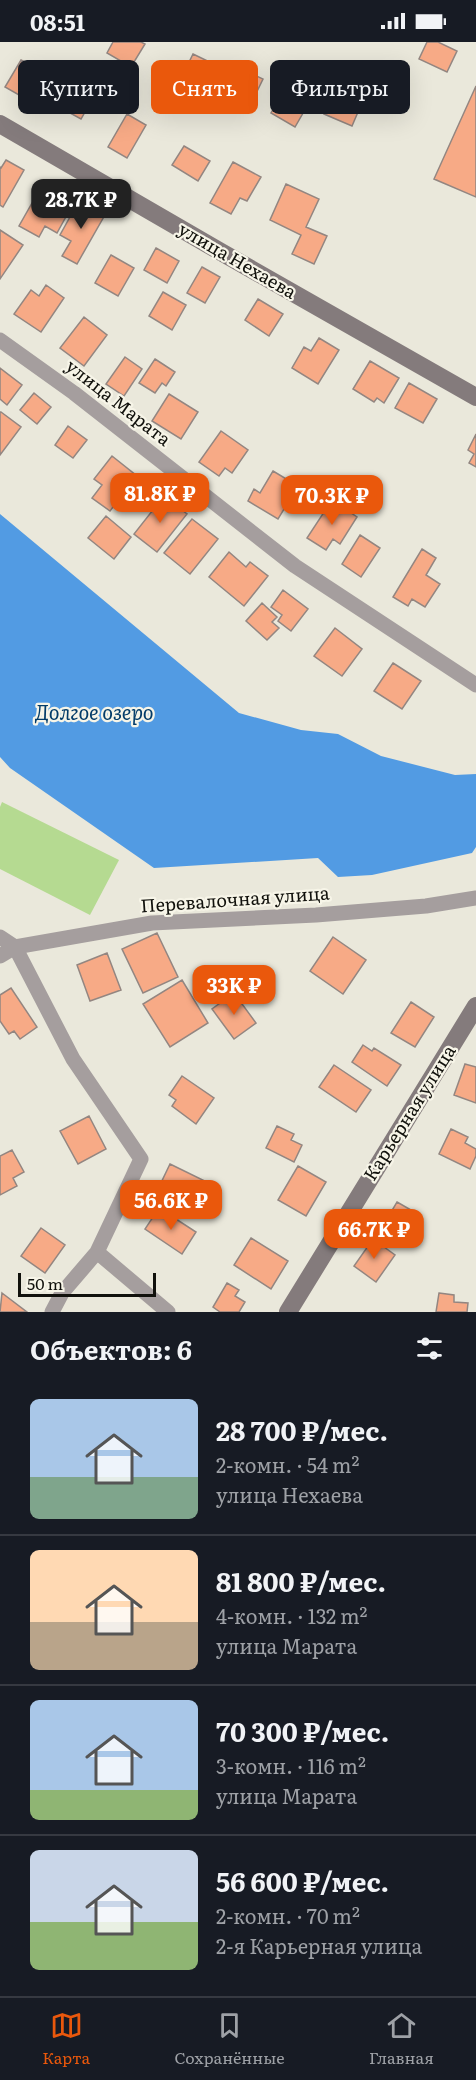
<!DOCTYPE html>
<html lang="ru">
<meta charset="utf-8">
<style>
body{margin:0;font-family:Literata,serif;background:#20242c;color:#f1f3f6;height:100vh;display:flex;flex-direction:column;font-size:22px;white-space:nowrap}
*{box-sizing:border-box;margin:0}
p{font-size:20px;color:#9ea1a6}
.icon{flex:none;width:33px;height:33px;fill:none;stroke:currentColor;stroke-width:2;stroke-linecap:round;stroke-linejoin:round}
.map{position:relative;height:1270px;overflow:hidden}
.panel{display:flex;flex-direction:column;background:#171b24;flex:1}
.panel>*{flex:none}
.hud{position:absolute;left:18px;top:18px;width:441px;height:54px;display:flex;gap:12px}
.scale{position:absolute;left:18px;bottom:15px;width:138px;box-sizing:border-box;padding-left:6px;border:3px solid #11110c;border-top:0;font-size:16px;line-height:21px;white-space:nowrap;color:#11110c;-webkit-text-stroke:4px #f7f5e8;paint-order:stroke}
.price{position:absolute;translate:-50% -51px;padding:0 14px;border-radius:12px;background:#ea580c;color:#fff;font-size:20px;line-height:39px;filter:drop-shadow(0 2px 3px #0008)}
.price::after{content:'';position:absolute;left:50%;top:36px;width:18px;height:14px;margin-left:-9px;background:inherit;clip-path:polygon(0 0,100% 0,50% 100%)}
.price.current{background:#222;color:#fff}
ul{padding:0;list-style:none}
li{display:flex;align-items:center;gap:18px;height:150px;padding:0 30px}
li+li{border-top:2px solid #363941}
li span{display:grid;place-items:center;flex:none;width:168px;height:120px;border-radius:9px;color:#555}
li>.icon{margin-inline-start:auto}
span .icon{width:72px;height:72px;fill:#fffc;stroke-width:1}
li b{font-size:26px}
h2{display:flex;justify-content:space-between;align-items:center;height:72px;padding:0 30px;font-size:26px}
.pill{padding:0 21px;border-radius:9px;background:#171b24;box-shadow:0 6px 24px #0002;font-size:21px;line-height:54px}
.pill.current{background:#ea580c;color:#fff}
.status{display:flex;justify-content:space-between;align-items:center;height:42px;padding:0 30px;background:#171b24;direction:ltr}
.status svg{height:16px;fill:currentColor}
.tab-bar{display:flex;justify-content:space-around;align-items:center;height:84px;border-top:2px solid #363941;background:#171b24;font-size:16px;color:#9ea1a6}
.tab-bar a{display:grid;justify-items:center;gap:3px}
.tab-bar .current{color:#ea580c}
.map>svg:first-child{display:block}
.green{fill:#b5da91}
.water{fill:#529be3}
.building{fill:#f7aa86;stroke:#938681;stroke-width:1.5}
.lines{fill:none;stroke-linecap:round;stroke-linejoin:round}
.street{stroke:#a59e9e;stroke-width:15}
.secondary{stroke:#847b7c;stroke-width:18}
.labels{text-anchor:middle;stroke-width:4.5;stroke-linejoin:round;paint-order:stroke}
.street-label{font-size:18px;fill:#11110c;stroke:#f7f5e8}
.water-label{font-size:20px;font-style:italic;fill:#033c69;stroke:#f7f5e8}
</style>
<div class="status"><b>08:51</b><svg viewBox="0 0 49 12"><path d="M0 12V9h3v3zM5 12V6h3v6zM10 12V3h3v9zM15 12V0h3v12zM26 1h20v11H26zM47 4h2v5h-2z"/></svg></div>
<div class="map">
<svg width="476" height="1270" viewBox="0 0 476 1270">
<rect width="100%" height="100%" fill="#eae8db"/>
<path class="green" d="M 2,760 L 119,818 L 90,873 L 0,827 L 0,765 Z"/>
<path class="water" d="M 0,472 L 239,671 L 301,688 L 338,692 L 381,714 L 455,733 L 476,732 L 476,805 L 472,811 L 372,833 L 338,835 L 318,816 L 154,826 L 10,726 L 0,715 Z"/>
<path class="building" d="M 113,0 L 141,0 L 145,2 L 131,25 L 107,11 Z
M 427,0 L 438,0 L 457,9 L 447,30 L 419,17 Z
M 193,12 L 216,23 L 201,54 L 178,43 Z
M 21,18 L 42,29 L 26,57 L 5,45 Z
M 242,27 L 263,37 L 249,66 L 228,56 Z
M 80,30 L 101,42 L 81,77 L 59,65 Z
M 338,39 L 359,48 L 354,60 L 361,63 L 352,84 L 324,72 Z
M 298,42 L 314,52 L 295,85 L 271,71 L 284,48 L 292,52 Z
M 476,44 L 476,155 L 434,137 Z
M 127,72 L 146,83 L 127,116 L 108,105 Z
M 184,104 L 210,119 L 198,139 L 172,123 Z
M 6,118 L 24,128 L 3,165 L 0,163 L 0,125 L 1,126 Z
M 233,120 L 261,135 L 247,159 L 240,156 L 231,172 L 210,161 Z
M 63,142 L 79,151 L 57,191 L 45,184 L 39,195 L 19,184 L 40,147 L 56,156 Z
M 286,142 L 319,157 L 306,185 L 327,194 L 314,222 L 292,212 L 301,193 L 270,178 Z
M 80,157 L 106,171 L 77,222 L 62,214 L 71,199 L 60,193 Z
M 0,188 L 23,203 L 0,237 Z
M 156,206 L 179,219 L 167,241 L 144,228 Z
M 111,213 L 134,226 L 118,254 L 95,241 Z
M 202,225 L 220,235 L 205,261 L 187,251 Z
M 46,243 L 64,256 L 41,290 L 14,272 L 31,248 L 39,254 Z
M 163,250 L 186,263 L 172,288 L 149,274 Z
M 258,257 L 283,272 L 269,294 L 245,278 Z
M 84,275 L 107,293 L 84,324 L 60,306 Z
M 319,296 L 339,308 L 318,342 L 292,326 L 304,305 L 311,309 Z
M 125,315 L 142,327 L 124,354 L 106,342 Z
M 155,317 L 175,330 L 166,344 L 162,341 L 155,351 L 139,341 Z
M 370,319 L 399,336 L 384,361 L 377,356 L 374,360 L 353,347 Z
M 0,326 L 22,343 L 7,363 L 0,357 Z
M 409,341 L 437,357 L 423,381 L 395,366 Z
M 34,351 L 51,365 L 37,382 L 20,368 Z
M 169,352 L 198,370 L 181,397 L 152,379 Z
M 1,370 L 21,385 L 0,413 L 0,370 Z
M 68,384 L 87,398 L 73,416 L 55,403 Z
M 221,389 L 248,408 L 232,431 L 225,426 L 219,434 L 199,420 Z
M 476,392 L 476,425 L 469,421 L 474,412 L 468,408 Z
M 112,414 L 137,434 L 110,469 L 92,456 L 102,443 L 94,437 Z
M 273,429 L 298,444 L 278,477 L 248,459 L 254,447 L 260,451 Z
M 164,454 L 187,472 L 157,510 L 134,492 Z
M 332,458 L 357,475 L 340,502 L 333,497 L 326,508 L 307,496 Z
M 106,474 L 131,495 L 114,517 L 88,496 Z
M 192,477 L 218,497 L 190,532 L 164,511 Z
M 360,493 L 380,506 L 361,535 L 342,522 Z
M 422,507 L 436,516 L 426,533 L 440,542 L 425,565 L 412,557 L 408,564 L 393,555 Z
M 229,510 L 246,525 L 250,520 L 268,534 L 244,564 L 209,535 Z
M 283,548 L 308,567 L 291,589 L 278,579 L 282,573 L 271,565 Z
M 262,561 L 277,575 L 272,580 L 279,586 L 267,598 L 246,579 Z
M 335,586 L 362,607 L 342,634 L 314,614 Z
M 393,621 L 421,639 L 402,667 L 374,649 Z
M 157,891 L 178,935 L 143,951 L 122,907 Z
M 333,895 L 366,918 L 343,952 L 310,929 Z
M 107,911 L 121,948 L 90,959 L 77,923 Z
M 182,938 L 208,981 L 170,1005 L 143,962 Z
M 11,946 L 37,985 L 20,997 L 14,989 L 9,992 L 0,979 L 0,953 Z
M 234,951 L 256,981 L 234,997 L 212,967 Z
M 411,960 L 434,975 L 415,1005 L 391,991 Z
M 363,1003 L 372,1009 L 374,1006 L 401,1023 L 387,1044 L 352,1020 Z
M 465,1022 L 476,1025 L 476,1061 L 454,1053 Z
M 334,1023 L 371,1048 L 356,1070 L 319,1045 Z
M 182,1034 L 214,1056 L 196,1082 L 172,1064 L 176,1058 L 169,1053 Z
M 89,1074 L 106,1107 L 78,1122 L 60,1089 Z
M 277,1084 L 294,1092 L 291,1098 L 302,1103 L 294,1120 L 266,1106 Z
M 451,1087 L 468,1095 L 465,1101 L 476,1107 L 476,1114 L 470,1127 L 439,1112 Z
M 12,1108 L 24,1130 L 13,1136 L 17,1144 L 0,1153 L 0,1114 Z
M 170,1122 L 209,1141 L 198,1164 L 190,1160 L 185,1171 L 168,1163 L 174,1152 L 159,1145 Z
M 298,1124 L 326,1140 L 306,1174 L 278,1158 Z
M 397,1160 L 418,1172 L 402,1200 L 381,1187 Z
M 159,1166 L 196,1190 L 182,1212 L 145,1187 Z
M 41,1186 L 65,1203 L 45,1231 L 21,1214 Z
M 251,1196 L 288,1219 L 271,1247 L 234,1223 Z
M 373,1197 L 395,1213 L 376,1240 L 354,1224 Z
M 227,1241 L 239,1248 L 235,1254 L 245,1260 L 239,1270 L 220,1270 L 213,1265 Z
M 2,1251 L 27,1270 L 0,1270 Z
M 439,1251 L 454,1253 L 454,1260 L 468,1261 L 467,1270 L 436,1270 Z"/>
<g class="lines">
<path class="street" d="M 0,298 L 74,351 L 295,524 L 476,643
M 0,895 L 15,905 L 73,1017 L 141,1117 L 97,1210 L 62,1251 L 52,1270
M 0,914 L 15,905 L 152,881 L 316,873 L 426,864 L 476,856
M 97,1210 L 168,1270"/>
<path class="secondary" d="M 0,82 L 221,210 L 476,355
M 288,1270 L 476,964"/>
</g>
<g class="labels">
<g class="street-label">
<text transform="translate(237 219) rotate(30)" y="6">улица Нехаева</text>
<text transform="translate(118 361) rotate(38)" y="6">улица Марата</text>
<text transform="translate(235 858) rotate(-4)" y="6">Перевалочная улица</text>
<text transform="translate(410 1071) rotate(-58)" y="6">Карьерная улица</text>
</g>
<g class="water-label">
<text x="94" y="678">Долгое озеро</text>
</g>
</g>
</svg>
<div class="scale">50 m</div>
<b class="price current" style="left:81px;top:188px">28.7K ₽</b>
<b class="price" style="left:160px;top:482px">81.8K ₽</b>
<b class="price" style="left:332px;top:484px">70.3K ₽</b>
<b class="price" style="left:234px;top:974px">33K ₽</b>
<b class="price" style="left:171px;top:1189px">56.6K ₽</b>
<b class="price" style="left:374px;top:1218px">66.7K ₽</b>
<div class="hud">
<a class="pill">Купить</a>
<a class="pill current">Снять</a>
<a class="pill">Фильтры</a>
</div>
</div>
<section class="panel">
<h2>Объектов: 6<svg class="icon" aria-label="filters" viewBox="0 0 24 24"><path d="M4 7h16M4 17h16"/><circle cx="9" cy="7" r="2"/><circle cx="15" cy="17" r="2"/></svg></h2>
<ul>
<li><span style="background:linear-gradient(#a9c7e8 65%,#7fa58c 0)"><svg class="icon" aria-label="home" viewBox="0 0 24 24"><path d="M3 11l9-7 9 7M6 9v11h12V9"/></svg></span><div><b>28 700 ₽/мес.</b><p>2-комн. · 54 m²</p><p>улица Нехаева</p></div></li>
<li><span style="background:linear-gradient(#ffd9b3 60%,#b9a48a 0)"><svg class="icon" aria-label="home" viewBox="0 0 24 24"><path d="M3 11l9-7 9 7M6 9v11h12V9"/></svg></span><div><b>81 800 ₽/мес.</b><p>4-комн. · 132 m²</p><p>улица Марата</p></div></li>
<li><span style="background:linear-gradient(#a9c7e8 75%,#8fb573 0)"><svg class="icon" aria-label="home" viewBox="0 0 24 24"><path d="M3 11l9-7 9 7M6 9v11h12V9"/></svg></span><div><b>70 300 ₽/мес.</b><p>3-комн. · 116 m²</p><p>улица Марата</p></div></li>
<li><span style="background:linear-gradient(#c9d6e8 60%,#8fb573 0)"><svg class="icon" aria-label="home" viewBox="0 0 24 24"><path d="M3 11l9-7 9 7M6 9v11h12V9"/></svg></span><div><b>56 600 ₽/мес.</b><p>2-комн. · 70 m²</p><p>2-я Карьерная улица</p></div></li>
</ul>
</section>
<nav class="tab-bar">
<a class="current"><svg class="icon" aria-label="map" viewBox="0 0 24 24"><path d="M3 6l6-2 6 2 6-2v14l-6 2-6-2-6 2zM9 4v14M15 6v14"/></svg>Карта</a>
<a><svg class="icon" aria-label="saved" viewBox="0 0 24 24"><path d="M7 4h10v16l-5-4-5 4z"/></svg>Сохранённые</a>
<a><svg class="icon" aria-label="home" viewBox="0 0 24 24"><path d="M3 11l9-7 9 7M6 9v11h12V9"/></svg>Главная</a>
</nav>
